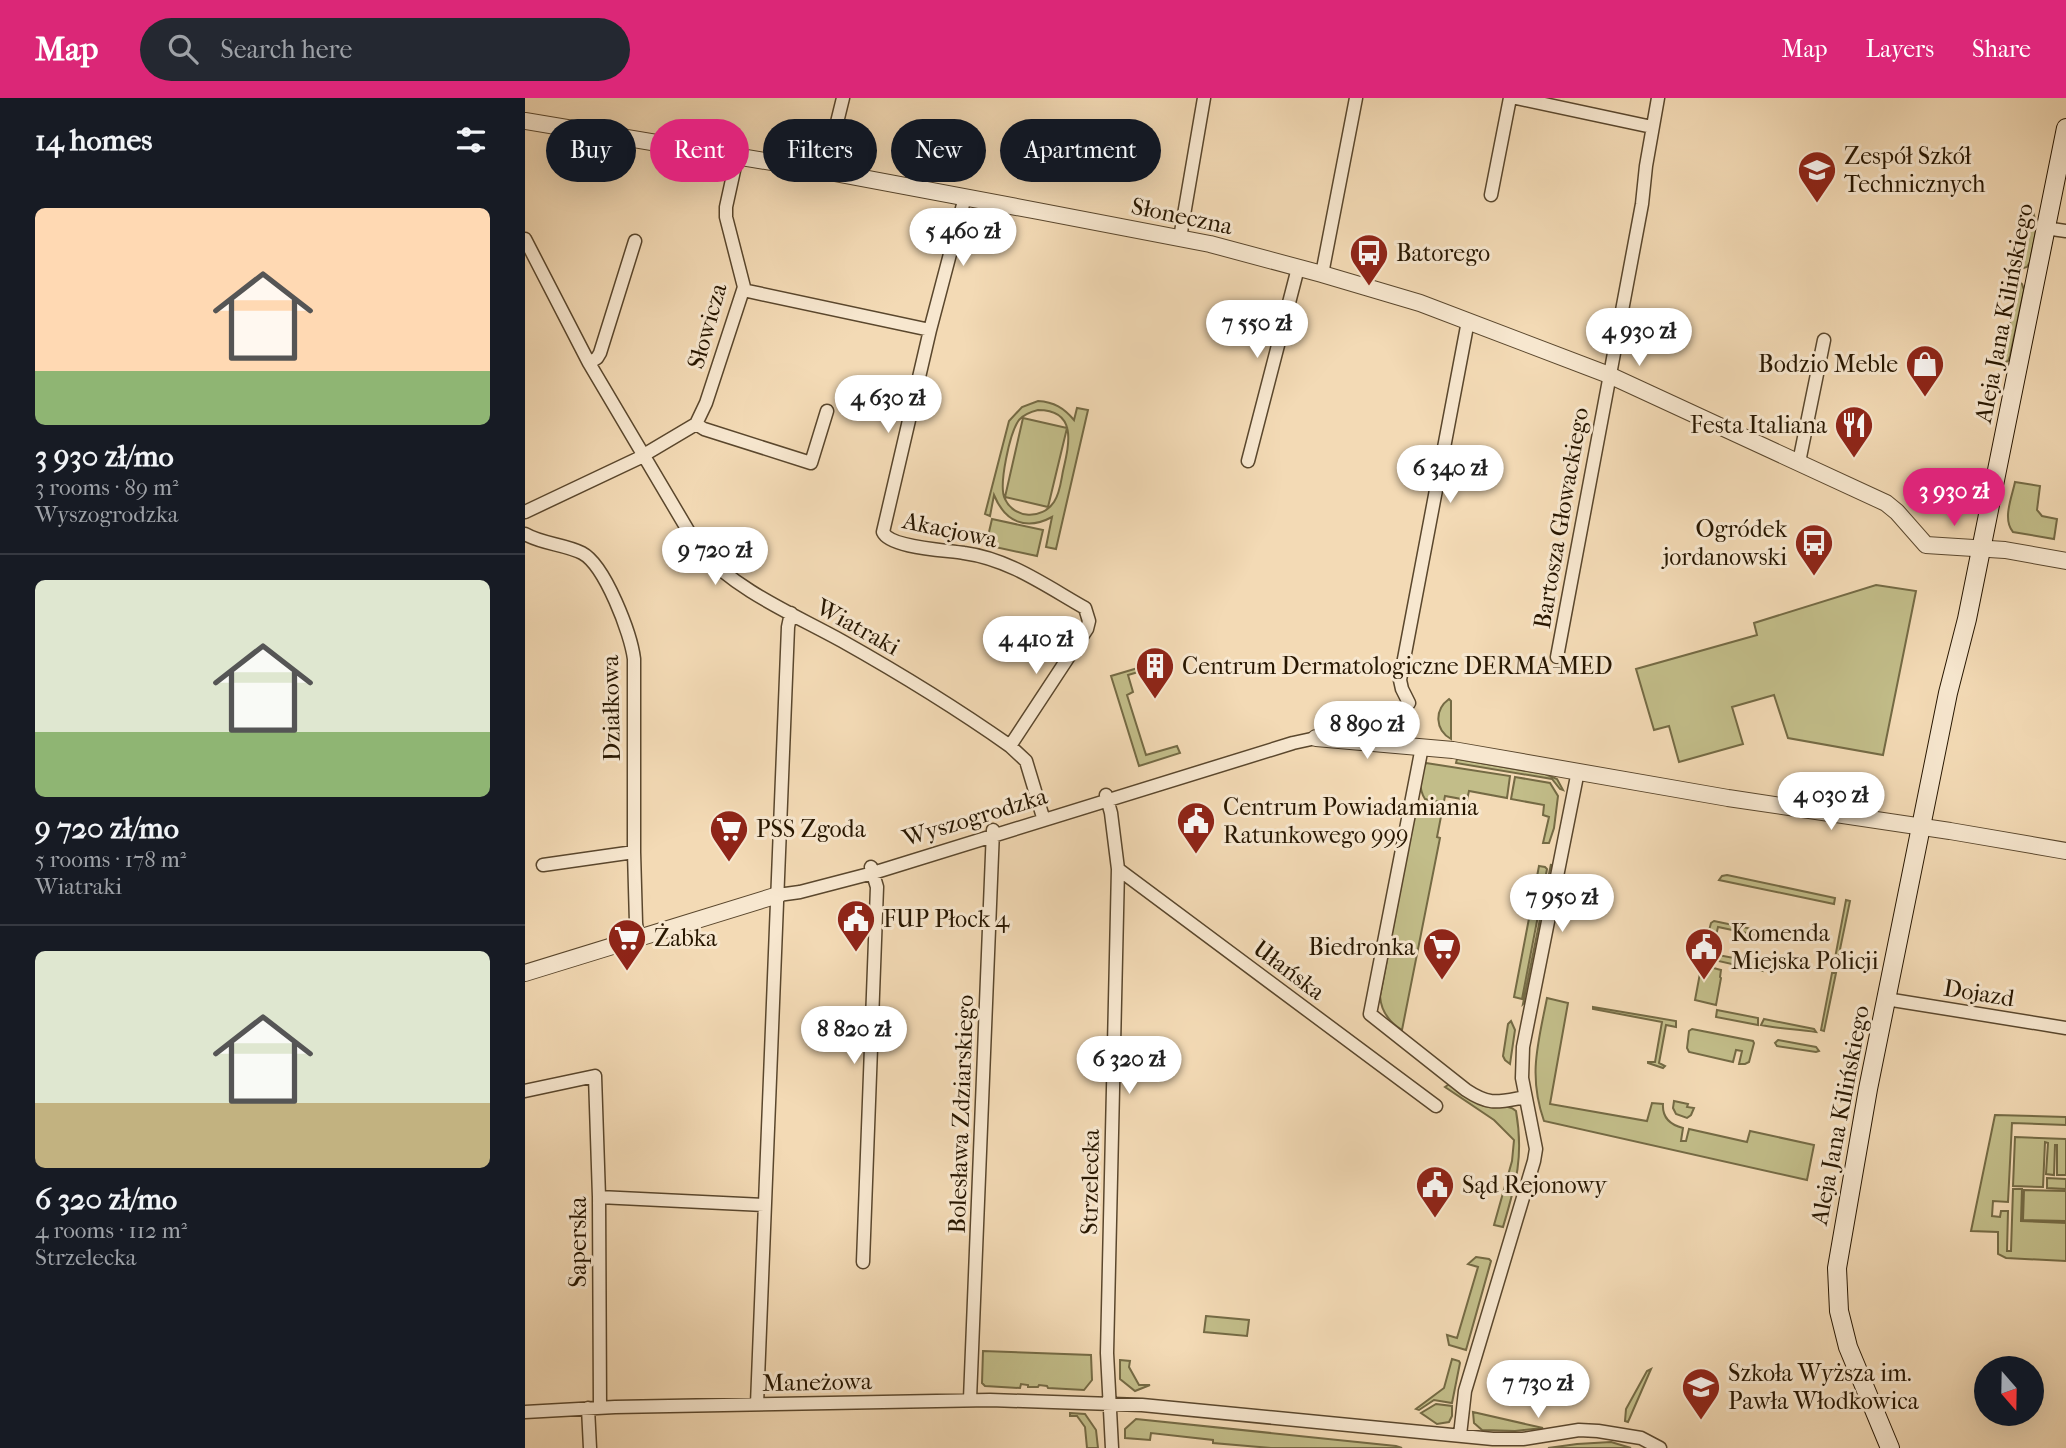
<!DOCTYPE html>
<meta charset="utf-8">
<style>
body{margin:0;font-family:"IM FELL French Canon",serif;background:#242831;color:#f1f3f6;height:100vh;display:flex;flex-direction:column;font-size:26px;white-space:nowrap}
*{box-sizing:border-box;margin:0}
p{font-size:23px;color:#9ea1a6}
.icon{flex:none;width:38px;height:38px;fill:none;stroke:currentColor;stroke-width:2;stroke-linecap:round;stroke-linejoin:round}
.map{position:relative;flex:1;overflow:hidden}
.panel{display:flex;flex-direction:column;background:#171b24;width:525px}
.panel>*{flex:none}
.banner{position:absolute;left:21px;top:21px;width:665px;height:63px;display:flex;gap:14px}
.needle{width:46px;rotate:160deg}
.controls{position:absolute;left:1449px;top:1258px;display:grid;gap:14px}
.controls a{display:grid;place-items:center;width:70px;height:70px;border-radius:50%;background:#171b24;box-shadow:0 7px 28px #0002;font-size:35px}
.price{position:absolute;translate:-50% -60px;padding:0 16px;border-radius:24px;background:#fff;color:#222;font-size:23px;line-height:46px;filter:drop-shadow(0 2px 4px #0008)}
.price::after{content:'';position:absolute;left:50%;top:42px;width:21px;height:16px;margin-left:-10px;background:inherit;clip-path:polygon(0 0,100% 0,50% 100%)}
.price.current{background:#db2777;color:#fff}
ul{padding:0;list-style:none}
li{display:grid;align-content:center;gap:14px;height:371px;padding:0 35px}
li+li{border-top:2px solid #363941}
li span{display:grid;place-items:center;height:217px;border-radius:10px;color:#555}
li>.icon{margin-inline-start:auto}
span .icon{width:126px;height:126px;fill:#fffc;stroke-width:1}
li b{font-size:30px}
h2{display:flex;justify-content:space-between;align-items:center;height:84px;padding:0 35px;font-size:30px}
.pill{padding:0 24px;border-radius:32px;background:#171b24;box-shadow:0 7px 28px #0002;font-size:24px;line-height:63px}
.pill.current{background:#db2777;color:#fff}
header{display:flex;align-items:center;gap:42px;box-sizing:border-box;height:98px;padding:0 35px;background:#db2777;color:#fff}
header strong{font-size:33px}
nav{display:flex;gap:38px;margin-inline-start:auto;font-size:24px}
.search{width:490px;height:63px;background:#242831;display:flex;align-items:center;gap:18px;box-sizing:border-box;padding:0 24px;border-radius:38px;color:#9ea1a6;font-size:26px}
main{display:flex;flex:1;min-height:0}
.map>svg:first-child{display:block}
.green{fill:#c2bd89;stroke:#746a44;stroke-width:2;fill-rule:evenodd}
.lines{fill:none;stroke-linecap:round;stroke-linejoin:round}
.minor-casing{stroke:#5a472d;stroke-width:15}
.tertiary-casing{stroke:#5a472d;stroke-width:18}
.secondary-casing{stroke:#271600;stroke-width:20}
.minor{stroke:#f7e7cf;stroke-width:12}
.tertiary{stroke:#f7e7cf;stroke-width:16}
.secondary{stroke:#f7e7cf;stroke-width:18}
.labels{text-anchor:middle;stroke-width:6;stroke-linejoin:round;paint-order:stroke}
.poi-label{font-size:24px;fill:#271600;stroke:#f7e7cf;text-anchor:start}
.street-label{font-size:24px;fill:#271600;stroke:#f7e7cf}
</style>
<header>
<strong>Map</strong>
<div class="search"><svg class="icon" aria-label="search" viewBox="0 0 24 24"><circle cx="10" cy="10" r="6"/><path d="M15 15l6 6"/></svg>Search here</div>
<nav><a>Map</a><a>Layers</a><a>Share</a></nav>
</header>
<main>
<section class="panel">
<h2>14 homes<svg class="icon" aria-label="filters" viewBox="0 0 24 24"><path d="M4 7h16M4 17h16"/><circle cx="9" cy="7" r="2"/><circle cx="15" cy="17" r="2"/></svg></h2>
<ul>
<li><span style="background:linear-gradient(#ffd9b3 75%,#8fb573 0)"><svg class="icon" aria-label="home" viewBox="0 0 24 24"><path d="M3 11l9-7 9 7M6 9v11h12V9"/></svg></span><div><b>3 930 zł/mo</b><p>3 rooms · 89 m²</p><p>Wyszogrodzka</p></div></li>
<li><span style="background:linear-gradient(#dfe7d0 70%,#8fb573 0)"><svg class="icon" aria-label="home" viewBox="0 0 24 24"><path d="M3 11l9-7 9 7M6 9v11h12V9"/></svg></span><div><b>9 720 zł/mo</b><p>5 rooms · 178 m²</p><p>Wiatraki</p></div></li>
<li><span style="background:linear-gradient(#dfe7d0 70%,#c2b280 0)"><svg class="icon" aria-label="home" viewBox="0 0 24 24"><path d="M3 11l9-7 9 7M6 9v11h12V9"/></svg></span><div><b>6 320 zł/mo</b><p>4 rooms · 112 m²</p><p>Strzelecka</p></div></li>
</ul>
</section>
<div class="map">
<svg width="1541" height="1350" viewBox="0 0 1541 1350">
<rect width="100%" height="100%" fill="#f3dab5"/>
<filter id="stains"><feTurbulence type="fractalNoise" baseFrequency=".00286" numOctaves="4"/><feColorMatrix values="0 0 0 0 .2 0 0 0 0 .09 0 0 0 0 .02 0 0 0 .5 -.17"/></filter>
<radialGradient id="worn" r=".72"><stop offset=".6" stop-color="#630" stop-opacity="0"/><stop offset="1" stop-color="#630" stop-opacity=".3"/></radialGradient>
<path class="green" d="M 1508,114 L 1512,127 L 1505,164 L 1502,169 L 1495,171 Z
M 1493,183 L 1497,186 L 1499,192 L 1485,258 L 1483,263 L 1477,266 Z
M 513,303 C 529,304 539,310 549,322 L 552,310 L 563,312 L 531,451 L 521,449 L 527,419 C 501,433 480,424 469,397 L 465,418 L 460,416 L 484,323 L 497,309 ZM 513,312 C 553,312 544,347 538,373 C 536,383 535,395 529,404 C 517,422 489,421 480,401 C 473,388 485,334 494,322 C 499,316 505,314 513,312 Z
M 498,320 L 542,330 L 523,409 L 480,399 Z
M 1448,380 L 1445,408 L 1423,405 Z
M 1490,384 L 1515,388 L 1512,412 L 1517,418 L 1532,421 L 1529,441 L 1488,434 C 1477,421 1487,399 1490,384 Z
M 467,421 L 518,432 L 512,458 L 461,447 Z
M 1351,487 L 1391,493 L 1358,657 L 1263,640 L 1249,597 L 1207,609 L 1218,646 L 1154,664 L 1144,628 L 1129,632 L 1111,571 L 1232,537 L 1229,525 Z
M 643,561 L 644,565 L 603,577 L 608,594 L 602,597 L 621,657 L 652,648 L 655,655 L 614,668 L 586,578 Z
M 924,601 L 926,603 L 926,641 C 910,632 909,612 924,601 Z
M 932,661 L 1020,676 L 1032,681 L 1038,692 L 1035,691 L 1027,681 L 931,665 Z
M 901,665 L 985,678 L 982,700 L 944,693 L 942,702 L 920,698 L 912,739 L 915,740 L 877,932 C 864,924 856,913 855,898 L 889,719 L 897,714 L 914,716 L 916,704 L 900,701 C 893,691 895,675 901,665 Z
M 990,679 L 1025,685 L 1033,698 L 1029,730 L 1024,745 L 1018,745 L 1024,719 L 1018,717 L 1019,707 L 986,701 Z
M 1026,766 L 1027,774 L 1002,902 L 998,906 Z
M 1014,768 L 1020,769 L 1022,771 L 997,901 L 989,899 Z
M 1202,777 L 1310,800 L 1309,806 L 1194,782 L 1197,778 Z
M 1321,802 L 1325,803 L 1313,861 L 1310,860 Z
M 1189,823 L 1246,835 L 1245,840 L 1193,829 L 1190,842 L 1182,840 L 1186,825 Z
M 1182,845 L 1195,848 L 1193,857 L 1240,866 L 1238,873 L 1180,860 L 1179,858 Z
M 1181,868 L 1196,872 L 1195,879 L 1196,880 L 1191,907 L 1170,902 L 1176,870 Z
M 1307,875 L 1311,875 L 1299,933 L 1296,932 Z
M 1022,900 L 1043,905 L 1025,1006 L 1122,1023 L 1127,1005 L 1138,1006 C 1137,1020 1146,1027 1158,1030 L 1156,1043 L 1161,1043 L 1164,1031 L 1222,1044 L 1225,1033 L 1289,1047 L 1282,1082 L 1019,1023 C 1003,977 1013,946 1022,900 Z
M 1068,909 L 1151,923 L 1151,929 L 1141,927 L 1134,965 L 1140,968 L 1138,970 L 1123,965 L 1123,964 L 1130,964 L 1137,924 L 1068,911 Z
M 1192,912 L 1233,920 L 1233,927 L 1191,919 Z
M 1239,921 L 1289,931 L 1291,934 C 1273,931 1255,931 1236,927 Z
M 986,923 L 990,932 L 985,966 L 980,962 L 978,958 L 983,926 Z
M 1167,931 L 1228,943 L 1229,945 L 1224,964 L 1220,966 L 1214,966 L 1217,953 L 1211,952 L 1208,964 L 1164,954 L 1162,950 L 1164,933 Z
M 1253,942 L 1291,949 L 1294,953 L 1291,954 L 1252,948 L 1250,945 Z
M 926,985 C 937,993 950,1007 964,1009 C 974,1010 984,1006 991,1013 C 999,1059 991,1085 978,1129 L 969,1127 L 987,1063 L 989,1042 L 969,1022 L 920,989 Z
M 1149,1003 L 1163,1006 L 1162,1009 L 1169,1010 L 1166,1017 L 1162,1020 L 1151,1016 L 1148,1010 Z
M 1470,1017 L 1541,1019 L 1541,1027 L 1487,1025 L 1483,1104 L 1468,1103 L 1467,1118 L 1475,1119 L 1476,1113 L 1483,1113 L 1482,1153 L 1486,1153 L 1488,1091 L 1497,1091 L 1496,1123 L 1541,1125 L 1541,1163 L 1481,1160 L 1473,1156 L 1473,1134 L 1446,1133 Z
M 1490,1039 L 1541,1041 L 1541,1077 L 1532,1077 L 1532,1047 L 1530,1047 L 1529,1077 L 1521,1076 L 1523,1045 L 1520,1044 L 1518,1089 L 1488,1088 Z
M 1522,1080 L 1541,1081 L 1541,1091 L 1522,1090 Z
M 1499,1092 L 1541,1093 L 1541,1123 L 1498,1122 Z
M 951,1159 L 964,1161 L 966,1163 L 941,1252 L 924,1247 L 922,1237 L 932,1240 L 953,1169 L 943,1166 Z
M 681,1218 L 724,1222 L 722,1238 L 679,1234 Z
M 458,1253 L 566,1257 L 567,1282 L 559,1292 L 523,1290 L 522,1288 L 514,1287 L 513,1289 L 503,1289 L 503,1287 L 496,1286 L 495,1290 L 460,1288 L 457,1285 Z
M 927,1261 L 934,1263 L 935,1265 L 927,1305 L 909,1302 L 894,1312 L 891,1311 L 919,1290 Z
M 595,1262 L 605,1263 L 604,1269 L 614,1287 L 625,1287 L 610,1293 L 595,1281 Z
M 1126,1271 L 1103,1324 L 1100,1323 L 1101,1311 L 1122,1273 Z
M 911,1306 L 927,1308 L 927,1318 L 924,1324 L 912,1326 L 896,1315 Z
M 948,1314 L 1018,1330 L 990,1333 L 957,1332 L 949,1325 Z
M 545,1315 L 560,1316 L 571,1332 L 573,1350 L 562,1350 L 560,1329 L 552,1318 L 545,1318 Z
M 611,1321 L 871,1348 L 877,1350 L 746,1350 L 688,1345 L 688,1342 L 626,1335 L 625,1342 L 600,1340 L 600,1331 Z
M 1086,1344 L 1106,1350 L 1023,1350 L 1052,1346 Z"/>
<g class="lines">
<g class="minor-casing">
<path id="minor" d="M 991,0 L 1127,29
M 300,73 L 318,0
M 966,97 L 985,0
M 440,99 L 405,232 L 358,434 C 365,450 421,452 439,455 C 484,461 521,488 560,510 L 564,523 L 562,531 L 485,648
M 1520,130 L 1541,133
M 655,140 L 679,0
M 0,141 L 64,265 L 174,451 C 212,493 268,516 317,543 C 374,575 431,610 485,648 L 501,663 L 517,716
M 797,176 L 831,0
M 218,192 L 405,232
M 64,265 L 72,260 L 75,255 L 110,143
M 171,326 L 179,331 L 286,365 L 302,313
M 723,363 L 773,170
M 1274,364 L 1299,242
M 0,414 L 112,361 L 171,326 L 181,305 L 219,189 L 201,119 L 201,109 L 212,59
M 0,436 C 17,446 39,446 57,455 C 80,467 106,536 109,561 L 109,754 L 111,825 L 113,840
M 1032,559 L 1117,106 L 1121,68 L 1133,0
M 884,605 L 877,591 L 875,582 L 943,223
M 897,649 L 845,916 L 941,992 C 965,1008 973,1004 1000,999
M 581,697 L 586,715 L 593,771 L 582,1255 L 587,1350
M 18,767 L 109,754
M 593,771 L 911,1008
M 253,797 L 275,794 L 348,775 L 768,645 L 791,640
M 1361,901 L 1541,930
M 0,993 L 70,978 L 74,1099 L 75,1309
M 74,1099 L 239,1107
M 338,1164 L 352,789 L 346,769
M 445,1301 L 468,732
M 232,1306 L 263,529 L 266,515
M 63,1310 L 65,1350
M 0,1314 L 90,1309 L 465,1302 L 617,1307 L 968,1341 L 998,1341 L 1054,1332 L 1073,1333 L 1116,1340 L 1135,1350
M 935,1337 L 940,1293 L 1009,1063 L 1011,1051 L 997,980 L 998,949 L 1053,673"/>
</g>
<g class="tertiary-casing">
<path id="tertiary" d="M 0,23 L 300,73 L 513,113 L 685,146 L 797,176 L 895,205 L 1084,277 L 1361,405 L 1372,414 L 1401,447 L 1480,452 L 1541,463
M 791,640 L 928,652 L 1203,700 L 1425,733 L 1541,753
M 0,875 L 253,797"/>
</g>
<g class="secondary-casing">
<path id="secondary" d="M 1365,1350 L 1323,1249 L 1314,1213 L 1312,1170 L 1343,991 L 1423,595 L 1442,521 L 1541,30"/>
</g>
<use href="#minor" class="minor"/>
<use href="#tertiary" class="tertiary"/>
<use href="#secondary" class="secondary"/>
</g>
<defs>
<g id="school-pin" transform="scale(2.0125)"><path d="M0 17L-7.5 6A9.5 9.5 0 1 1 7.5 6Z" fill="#8f2418" stroke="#f7e7cf"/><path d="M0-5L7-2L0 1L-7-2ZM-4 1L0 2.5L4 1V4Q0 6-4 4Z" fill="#fff"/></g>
<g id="bus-pin" transform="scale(2.0125)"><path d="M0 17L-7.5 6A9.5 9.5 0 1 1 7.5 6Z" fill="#8f2418" stroke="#f7e7cf"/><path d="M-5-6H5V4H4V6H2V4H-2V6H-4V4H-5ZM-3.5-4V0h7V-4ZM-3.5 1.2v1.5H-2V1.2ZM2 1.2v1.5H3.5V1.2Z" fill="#fff"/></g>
<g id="shop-pin" transform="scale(2.0125)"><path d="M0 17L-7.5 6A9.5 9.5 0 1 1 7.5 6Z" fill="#8f2418" stroke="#f7e7cf"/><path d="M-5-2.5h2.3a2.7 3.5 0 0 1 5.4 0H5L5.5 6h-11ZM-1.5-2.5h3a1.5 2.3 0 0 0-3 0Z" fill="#fff"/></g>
<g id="restaurant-pin" transform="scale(2.0125)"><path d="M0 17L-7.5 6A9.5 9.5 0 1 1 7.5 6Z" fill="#8f2418" stroke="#f7e7cf"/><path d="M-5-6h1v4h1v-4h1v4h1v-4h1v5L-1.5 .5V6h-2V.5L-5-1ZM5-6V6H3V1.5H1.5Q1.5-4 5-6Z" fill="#fff"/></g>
<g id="building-pin" transform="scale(2.0125)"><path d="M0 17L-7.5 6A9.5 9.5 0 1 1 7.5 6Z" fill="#8f2418" stroke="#f7e7cf"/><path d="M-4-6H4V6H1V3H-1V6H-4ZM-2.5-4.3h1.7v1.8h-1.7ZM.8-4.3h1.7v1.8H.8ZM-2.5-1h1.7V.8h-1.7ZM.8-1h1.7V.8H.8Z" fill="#fff"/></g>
<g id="civic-pin" transform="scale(2.0125)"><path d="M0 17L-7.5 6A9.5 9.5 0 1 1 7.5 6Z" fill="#8f2418" stroke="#f7e7cf"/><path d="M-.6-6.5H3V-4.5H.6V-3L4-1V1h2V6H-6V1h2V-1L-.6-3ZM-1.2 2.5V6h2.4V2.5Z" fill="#fff"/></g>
<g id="supermarket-pin" transform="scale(2.0125)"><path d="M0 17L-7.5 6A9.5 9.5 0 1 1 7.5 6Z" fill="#8f2418" stroke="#f7e7cf"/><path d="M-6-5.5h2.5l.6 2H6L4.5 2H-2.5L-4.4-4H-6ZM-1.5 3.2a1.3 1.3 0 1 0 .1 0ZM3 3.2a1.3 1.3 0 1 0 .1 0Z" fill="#fff"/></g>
<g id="university-pin" transform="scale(2.0125)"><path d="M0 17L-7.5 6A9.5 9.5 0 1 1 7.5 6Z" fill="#8f2418" stroke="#f7e7cf"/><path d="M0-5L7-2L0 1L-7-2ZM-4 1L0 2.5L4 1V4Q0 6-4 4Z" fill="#fff"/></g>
</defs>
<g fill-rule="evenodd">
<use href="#school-pin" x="1292" y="72"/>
<use href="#bus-pin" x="844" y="155"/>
<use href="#shop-pin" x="1400" y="266"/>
<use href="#restaurant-pin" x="1329" y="327"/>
<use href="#bus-pin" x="1289" y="445"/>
<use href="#building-pin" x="630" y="568"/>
<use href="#civic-pin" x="671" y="723"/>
<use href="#supermarket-pin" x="204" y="731"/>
<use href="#civic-pin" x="331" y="821"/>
<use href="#supermarket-pin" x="102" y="840"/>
<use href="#supermarket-pin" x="917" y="849"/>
<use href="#civic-pin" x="1179" y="849"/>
<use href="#civic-pin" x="910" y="1087"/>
<use href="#university-pin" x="1176" y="1289"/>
</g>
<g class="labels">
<g class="poi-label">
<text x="1319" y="66">Zespół Szkół<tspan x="1319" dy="28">Technicznych</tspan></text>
<text x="871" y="163">Batorego</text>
<text x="1373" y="274" text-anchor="end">Bodzio Meble</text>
<text x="1302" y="335" text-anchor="end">Festa Italiana</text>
<text x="1262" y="439" text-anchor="end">Ogródek<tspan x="1262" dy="28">jordanowski</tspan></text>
<text x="657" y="576">Centrum Dermatologiczne DERMA-MED</text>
<text x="698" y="717">Centrum Powiadamiania<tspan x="698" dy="28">Ratunkowego 999</tspan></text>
<text x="231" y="739">PSS Zgoda</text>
<text x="358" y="829">FUP Płock 4</text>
<text x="1206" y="843">Komenda<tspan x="1206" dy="28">Miejska Policji</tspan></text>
<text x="129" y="848">Żabka</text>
<text x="890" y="857" text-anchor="end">Biedronka</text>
<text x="937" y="1095">Sąd Rejonowy</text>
<text x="1203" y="1283">Szkoła Wyższa im.<tspan x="1203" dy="28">Pawła Włodkowica</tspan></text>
</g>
<g class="street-label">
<text transform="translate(657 118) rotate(12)" y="8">Słoneczna</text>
<text transform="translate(1479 215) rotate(-79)" y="8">Aleja Jana Kilińskiego</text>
<text transform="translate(182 228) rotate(-74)" y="8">Słowicza</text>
<text transform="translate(1036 420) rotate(-80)" y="8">Bartosza Głowackiego</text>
<text transform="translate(425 432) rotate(12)" y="8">Akacjowa</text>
<text transform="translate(333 529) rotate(29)" y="8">Wiatraki</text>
<text transform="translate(86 610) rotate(-91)" y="8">Działkowa</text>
<text transform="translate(450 719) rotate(-17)" y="8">Wyszogrodzka</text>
<text transform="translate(764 872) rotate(37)" y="8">Ułańska</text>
<text transform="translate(1454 895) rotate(9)" y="8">Dojazd</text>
<text transform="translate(436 1016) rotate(-88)" y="8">Bolesława Zdziarskiego</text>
<text transform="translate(1315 1017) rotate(-79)" y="8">Aleja Jana Kilińskiego</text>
<text transform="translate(565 1084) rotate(-89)" y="8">Strzelecka</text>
<text transform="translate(53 1144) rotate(-90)" y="8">Saperska</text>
<text transform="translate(292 1284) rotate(-1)" y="8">Maneżowa</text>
</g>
</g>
<rect width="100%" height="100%" filter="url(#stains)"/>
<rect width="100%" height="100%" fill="url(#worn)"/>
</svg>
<div class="controls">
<a><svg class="needle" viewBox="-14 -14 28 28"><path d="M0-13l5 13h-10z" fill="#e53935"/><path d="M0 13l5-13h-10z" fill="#9ea1a6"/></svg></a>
</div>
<b class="price" style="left:438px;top:170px">5 460 zł</b>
<b class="price" style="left:732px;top:262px">7 550 zł</b>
<b class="price" style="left:1114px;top:270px">4 930 zł</b>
<b class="price" style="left:363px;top:337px">4 630 zł</b>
<b class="price" style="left:925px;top:407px">6 340 zł</b>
<b class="price current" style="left:1429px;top:430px">3 930 zł</b>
<b class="price" style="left:190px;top:489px">9 720 zł</b>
<b class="price" style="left:511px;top:578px">4 410 zł</b>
<b class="price" style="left:842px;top:663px">8 890 zł</b>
<b class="price" style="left:1306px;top:734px">4 030 zł</b>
<b class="price" style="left:1037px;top:836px">7 950 zł</b>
<b class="price" style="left:329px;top:968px">8 820 zł</b>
<b class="price" style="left:604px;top:998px">6 320 zł</b>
<b class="price" style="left:1013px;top:1322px">7 730 zł</b>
<div class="banner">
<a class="pill">Buy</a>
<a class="pill current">Rent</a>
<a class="pill">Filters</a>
<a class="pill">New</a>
<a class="pill">Apartment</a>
</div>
</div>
</main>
